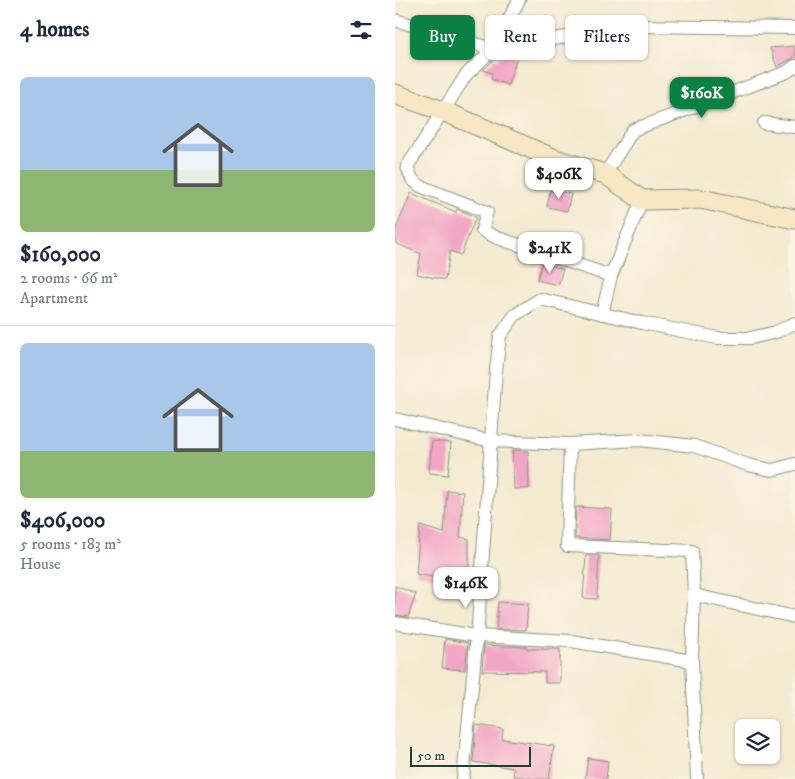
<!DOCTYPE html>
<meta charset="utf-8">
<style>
body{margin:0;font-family:"IM FELL DW Pica",serif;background:#f2f2f3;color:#1f2937;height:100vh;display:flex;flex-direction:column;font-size:19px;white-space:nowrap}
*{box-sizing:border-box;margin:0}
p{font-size:16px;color:#747a83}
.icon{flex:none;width:28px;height:28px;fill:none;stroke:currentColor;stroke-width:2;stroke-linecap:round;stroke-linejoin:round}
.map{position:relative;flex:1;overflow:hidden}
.side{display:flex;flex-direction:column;background:#fff;width:395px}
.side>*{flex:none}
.hud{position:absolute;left:15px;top:15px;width:310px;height:45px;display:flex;gap:10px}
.fabs{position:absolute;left:340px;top:719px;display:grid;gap:10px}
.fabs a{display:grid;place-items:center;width:45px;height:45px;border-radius:8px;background:#fff;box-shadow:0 1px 4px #0004;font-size:25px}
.scale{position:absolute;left:15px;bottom:12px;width:121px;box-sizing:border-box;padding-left:5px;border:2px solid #1f3d34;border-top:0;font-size:14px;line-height:18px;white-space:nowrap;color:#1f3d34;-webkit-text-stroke:4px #fcf5e5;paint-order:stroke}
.price{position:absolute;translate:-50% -42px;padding:0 11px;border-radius:10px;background:#fff;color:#222;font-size:16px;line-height:32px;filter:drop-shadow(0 1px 2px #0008)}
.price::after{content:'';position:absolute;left:50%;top:30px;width:15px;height:11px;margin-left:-8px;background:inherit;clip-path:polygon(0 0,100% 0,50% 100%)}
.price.selected{background:#0b8043;color:#fff}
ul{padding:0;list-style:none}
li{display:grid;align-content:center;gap:10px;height:265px;padding:0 20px}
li+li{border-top:1px solid #e0e1e3}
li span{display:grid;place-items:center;height:155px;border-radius:8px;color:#555}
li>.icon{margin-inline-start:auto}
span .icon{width:90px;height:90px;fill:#fffc;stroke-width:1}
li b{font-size:21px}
h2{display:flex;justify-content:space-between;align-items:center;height:60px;padding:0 20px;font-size:21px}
.tag{padding:0 18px;border-radius:8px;background:#fff;box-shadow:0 1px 4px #0004;font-size:18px;line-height:45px}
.tag.selected{background:#0b8043;color:#fff}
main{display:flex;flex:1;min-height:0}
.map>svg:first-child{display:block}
.building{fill:#f2a6c6}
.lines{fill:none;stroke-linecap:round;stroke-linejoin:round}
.street-casing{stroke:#8a9482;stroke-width:14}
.secondary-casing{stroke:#8a9482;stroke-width:21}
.street{stroke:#fff;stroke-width:12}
.secondary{stroke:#f7e8c3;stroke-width:19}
</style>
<main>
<section class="side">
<h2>4 homes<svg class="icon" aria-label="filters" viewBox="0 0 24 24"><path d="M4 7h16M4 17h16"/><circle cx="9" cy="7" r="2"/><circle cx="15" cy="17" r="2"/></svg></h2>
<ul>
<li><span style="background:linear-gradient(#a9c7e8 60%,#8fb573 0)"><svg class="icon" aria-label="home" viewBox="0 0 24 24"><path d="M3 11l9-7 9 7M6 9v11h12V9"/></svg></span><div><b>$160,000</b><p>2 rooms · 66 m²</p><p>Apartment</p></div></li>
<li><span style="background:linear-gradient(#a9c7e8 70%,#8fb573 0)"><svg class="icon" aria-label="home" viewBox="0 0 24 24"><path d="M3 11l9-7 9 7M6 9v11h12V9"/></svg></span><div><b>$406,000</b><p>5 rooms · 183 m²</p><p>House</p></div></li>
</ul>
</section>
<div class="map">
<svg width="400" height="779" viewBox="0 0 400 779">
<rect width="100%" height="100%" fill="#fcf5e5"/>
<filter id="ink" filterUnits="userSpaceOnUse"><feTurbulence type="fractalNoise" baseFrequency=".02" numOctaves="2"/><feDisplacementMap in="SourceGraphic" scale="10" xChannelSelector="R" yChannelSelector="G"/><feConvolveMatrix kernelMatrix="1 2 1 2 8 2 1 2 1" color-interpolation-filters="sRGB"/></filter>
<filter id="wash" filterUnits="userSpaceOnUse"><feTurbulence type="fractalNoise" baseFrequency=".0096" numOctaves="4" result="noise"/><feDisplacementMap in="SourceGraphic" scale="20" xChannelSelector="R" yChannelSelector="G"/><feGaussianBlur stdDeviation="1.12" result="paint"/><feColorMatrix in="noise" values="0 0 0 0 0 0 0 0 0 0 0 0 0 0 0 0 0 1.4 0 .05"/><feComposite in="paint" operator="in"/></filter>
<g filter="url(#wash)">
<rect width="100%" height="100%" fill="#f4ead1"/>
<g id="blocks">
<path class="building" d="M 400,46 L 400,57 L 382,67 L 375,48 Z
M 115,54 L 122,57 L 113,85 L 96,79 L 97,73 L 88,70 L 100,59 L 104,60 L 105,56 Z
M 155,190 L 176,194 L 172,211 L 152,207 Z
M 16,193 L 61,212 L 62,209 L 81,217 L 66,255 L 55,251 L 50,280 L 22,274 L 26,254 L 0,243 L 0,231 Z
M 147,263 L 168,269 L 163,285 L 142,280 Z
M 37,441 L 56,443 L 53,475 L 34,473 Z
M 117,450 L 133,451 L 134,489 L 119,489 Z
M 52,490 L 68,492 L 65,537 L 74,539 L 74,584 L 21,574 L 25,526 L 49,533 Z
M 181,507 L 217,509 L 215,540 L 180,538 Z
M 191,555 L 204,555 L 202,599 L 188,598 Z
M 0,586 L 21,594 L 13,617 L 0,615 Z
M 103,602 L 133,604 L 131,630 L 101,629 Z
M 50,639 L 73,643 L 70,670 L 47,668 Z
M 89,645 L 132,647 L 132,649 L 165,649 L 165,683 L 150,683 L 150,672 L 87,671 Z
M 81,725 L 108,729 L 107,739 L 159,746 L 154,779 L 141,779 L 118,776 L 119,768 L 78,762 Z
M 193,758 L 213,761 L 211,779 L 190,779 Z"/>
</g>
</g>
<g filter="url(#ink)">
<use href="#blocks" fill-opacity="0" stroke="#8a9482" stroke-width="1"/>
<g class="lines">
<g class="street-casing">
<path id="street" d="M 124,0 L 98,49 L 71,75 L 12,167 L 17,179 L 25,186 L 92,212 L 87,230 L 100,237 L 216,276
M 0,20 L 98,49 L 238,26 L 400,28
M 369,123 L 400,127
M 210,174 L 238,130 L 392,72 L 400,66
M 207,314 L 216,276 L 247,200
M 0,419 L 96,441 L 175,444 L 244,440 L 299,446 L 353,465 L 377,470 L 400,464
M 175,444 L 172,546 L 297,551 L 299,595 L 297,661
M 299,595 L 400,617
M 0,623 L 81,636 L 176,641 L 297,661 L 302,779
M 68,779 L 83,624 L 101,370 L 105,336 L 120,315 L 145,299 L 247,323 L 323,338 L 356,338 L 381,332 L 400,323"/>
</g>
<g class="secondary-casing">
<path id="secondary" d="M 0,94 L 48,111 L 160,159 L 210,174 L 247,200 L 306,199 L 400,219"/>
</g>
<use href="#street" class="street"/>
<use href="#secondary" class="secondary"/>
</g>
</g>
</svg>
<div class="fabs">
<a><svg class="icon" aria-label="layers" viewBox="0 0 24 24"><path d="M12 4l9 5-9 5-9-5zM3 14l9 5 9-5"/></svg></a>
</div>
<div class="scale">50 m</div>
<b class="price selected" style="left:307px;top:119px">$160K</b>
<b class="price" style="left:164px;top:200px">$406K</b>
<b class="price" style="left:155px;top:274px">$241K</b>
<b class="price" style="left:71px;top:609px">$146K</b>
<div class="hud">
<a class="tag selected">Buy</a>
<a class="tag">Rent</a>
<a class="tag">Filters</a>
</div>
</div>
</main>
